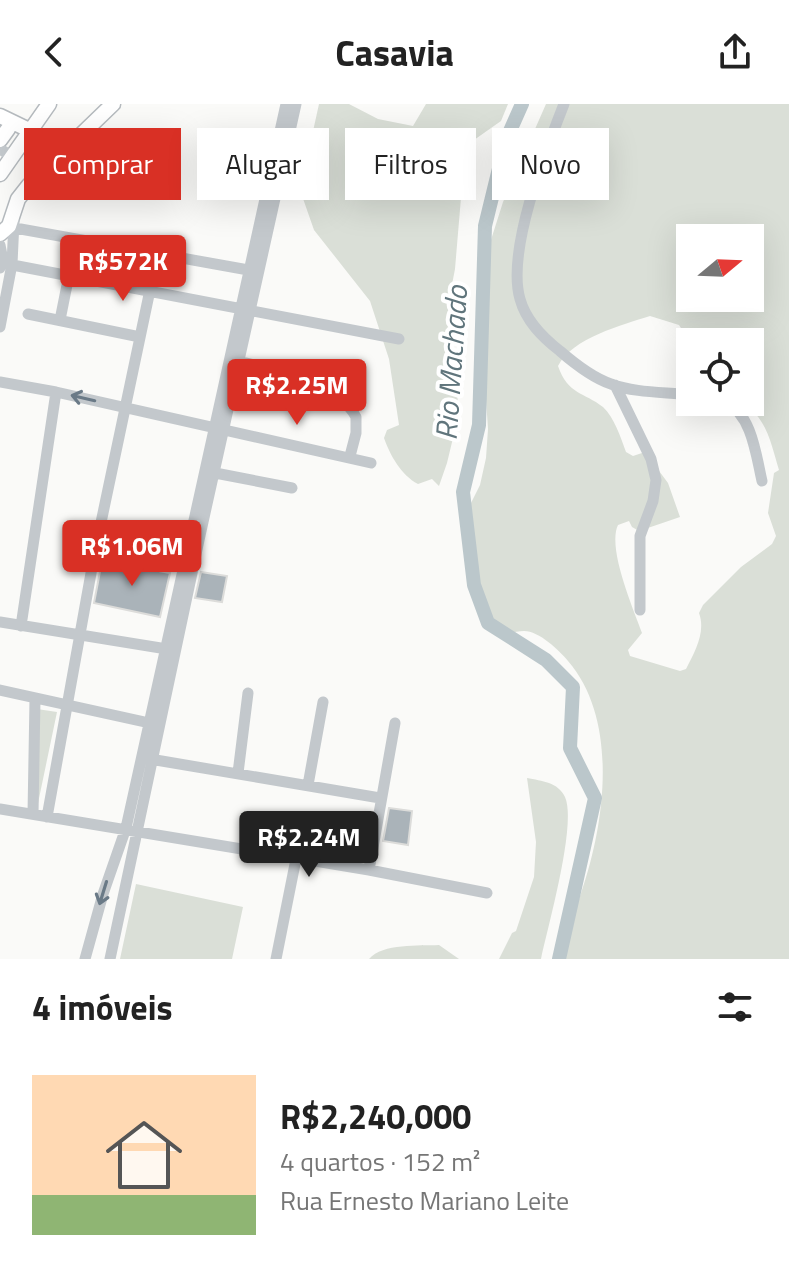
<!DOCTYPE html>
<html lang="pt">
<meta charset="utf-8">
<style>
body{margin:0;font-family:"Titillium Web",sans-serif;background:#f2f2f2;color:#222;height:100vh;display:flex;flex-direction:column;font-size:30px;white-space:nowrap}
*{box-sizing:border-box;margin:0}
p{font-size:26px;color:#767676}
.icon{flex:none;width:44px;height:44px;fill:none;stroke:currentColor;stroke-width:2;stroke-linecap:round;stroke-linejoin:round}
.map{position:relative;height:855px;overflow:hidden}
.details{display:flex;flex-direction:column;background:#fff;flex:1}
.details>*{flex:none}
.top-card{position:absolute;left:24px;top:24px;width:742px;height:72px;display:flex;gap:16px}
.needle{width:52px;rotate:71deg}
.buttons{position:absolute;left:676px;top:120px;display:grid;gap:16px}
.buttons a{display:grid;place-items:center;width:88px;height:88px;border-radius:0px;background:#fff;box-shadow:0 8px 32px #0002;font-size:40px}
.price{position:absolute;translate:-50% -68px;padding:0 18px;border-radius:8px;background:#d93025;color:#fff;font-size:26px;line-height:52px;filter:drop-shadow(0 2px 4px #0008)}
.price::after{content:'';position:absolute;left:50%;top:48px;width:24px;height:18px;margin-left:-12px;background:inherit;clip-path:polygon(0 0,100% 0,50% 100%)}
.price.current{background:#222;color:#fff}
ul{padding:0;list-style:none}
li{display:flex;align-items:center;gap:24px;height:200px;padding:0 32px}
li span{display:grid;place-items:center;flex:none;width:224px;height:160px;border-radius:0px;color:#555}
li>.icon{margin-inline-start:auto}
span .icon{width:96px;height:96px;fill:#fffc;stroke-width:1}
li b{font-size:34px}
h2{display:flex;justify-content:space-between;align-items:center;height:96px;padding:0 32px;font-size:34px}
.chip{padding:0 28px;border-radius:0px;background:#fff;box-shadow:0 8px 32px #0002;font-size:28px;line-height:72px}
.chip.current{background:#d93025;color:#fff}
header{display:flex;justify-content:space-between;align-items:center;height:104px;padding:0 32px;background:#fff;font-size:36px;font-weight:700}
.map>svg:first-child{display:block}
.green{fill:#dadfd7;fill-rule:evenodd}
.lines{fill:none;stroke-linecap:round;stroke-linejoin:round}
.river{stroke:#bbc7cb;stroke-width:14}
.building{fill:#aab3b9;stroke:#dcdcda;stroke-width:2}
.major-casing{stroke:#b5babe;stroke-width:17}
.minor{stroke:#c3c8cc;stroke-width:11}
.major{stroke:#fff;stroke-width:14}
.oneway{stroke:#6a7a87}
.labels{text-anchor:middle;stroke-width:8;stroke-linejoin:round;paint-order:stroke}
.water-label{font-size:30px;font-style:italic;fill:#60757c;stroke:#fff}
</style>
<header><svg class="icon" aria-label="back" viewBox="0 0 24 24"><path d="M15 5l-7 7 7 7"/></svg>Casavia<svg class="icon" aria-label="share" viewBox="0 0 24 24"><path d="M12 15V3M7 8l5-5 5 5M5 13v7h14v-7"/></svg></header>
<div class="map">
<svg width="789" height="855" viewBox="0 0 789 855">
<rect width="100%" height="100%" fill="#fafaf8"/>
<path class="green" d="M 319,0 L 349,0 L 378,15 L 413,22 L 426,0 L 508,0 L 501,17 L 474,36 L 464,58 L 455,165 L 448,201 L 459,309 L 447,359 L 439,382 L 432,375 L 418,380 C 401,371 390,351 384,334 L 387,326 L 399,321 L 389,255 L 370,197 L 314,126 L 300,86 Z
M 546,0 L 789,0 L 789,855 L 558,855 C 563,831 575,809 582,786 C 605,718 619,616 568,557 C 559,546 539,527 524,527 C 517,527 507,530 500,532 L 492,526 L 471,464 L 473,429 L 466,409 L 480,381 L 486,354 L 488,325 L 480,206 L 484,158 L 503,98 ZM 690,134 L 750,134 L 750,194 L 690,194 ZM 650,212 L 679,221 L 690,238 L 750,238 L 750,298 L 733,298 L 739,303 L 745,302 C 767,313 772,344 779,366 L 774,369 L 768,409 L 776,432 L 772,440 L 741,463 L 703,501 L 699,509 C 706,528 695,547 686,565 L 680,567 L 630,552 L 628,546 L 642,529 C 633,504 607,444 618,421 L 629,417 L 632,423 L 639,427 L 680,413 L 668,379 L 645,348 L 633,352 L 626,348 C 621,334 614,313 603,303 C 584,288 568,291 558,262 C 572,234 622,221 650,212 Z
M 37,605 L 57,608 L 37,704 Z
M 527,674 C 542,677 558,678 565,693 C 577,720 548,822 541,855 L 499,855 L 512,829 L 516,827 L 534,773 L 536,738 Z
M 136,780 L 243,803 L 232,855 L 120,855 Z
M 439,841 L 459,855 L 369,855 C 383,839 419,842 439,841 Z"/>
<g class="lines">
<path class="river" d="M 522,0 L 506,36 L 485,122 L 479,321 L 463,388 L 474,481 L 488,519 L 546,556 L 573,583 L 570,644 L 595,694 L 559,855"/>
</g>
<path class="building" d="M 102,457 L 170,469 L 160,513 L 94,499 Z
M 201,468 L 227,472 L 222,498 L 195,494 Z
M 389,704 L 412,707 L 408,741 L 383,737 Z"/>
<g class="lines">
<g class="major-casing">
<path id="major" d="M 0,12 L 29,26
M 0,36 L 8,25
M 0,70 L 49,0
M 0,130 L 9,122 L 18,95 L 29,81 L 113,0"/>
</g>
<path class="minor" d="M 564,0 C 546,46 506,147 520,195 C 526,217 542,233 560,247 C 575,260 593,274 611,280 C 635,289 665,288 690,291
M 0,45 L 11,52
M 15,124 L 254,167
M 0,141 L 2,151 L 0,164
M 2,159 L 399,235
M 28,210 L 140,233
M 60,216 L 69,171
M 0,223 L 12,160 L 14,117
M 233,256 C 270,265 336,276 356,313 L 356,329 L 350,352
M 0,278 L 56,288 L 371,359
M 615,281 L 651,355 L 656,376 L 653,397 L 640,432 L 640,506
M 726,298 C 752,311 756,351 762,377
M 210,368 L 292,384
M 0,518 L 173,546
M 21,522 L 56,288
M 0,586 L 154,620
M 144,654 L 380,694
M 238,669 L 248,589
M 308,681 L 323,598
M 0,705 L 369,766 L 487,789
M 33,710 L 35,595
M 47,713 L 95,447 L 150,186
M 369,766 L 395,619
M 85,855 L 103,790 L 126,724 L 286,0
M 110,855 L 199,436 L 296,0
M 276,855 L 296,755"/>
<use href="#major" class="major"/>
</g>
<defs><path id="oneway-shaft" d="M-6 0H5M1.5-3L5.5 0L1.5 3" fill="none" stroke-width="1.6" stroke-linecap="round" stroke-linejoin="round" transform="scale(2)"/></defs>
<g class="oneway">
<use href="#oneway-shaft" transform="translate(83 294) rotate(-167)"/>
<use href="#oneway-shaft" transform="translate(103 789) rotate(107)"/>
</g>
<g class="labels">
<g class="water-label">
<text transform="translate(452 259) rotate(-86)" y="10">Rio Machado</text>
</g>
</g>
</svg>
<div class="buttons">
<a><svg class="needle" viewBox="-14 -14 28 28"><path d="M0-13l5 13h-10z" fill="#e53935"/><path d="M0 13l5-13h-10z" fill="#767676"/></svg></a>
<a><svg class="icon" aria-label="locate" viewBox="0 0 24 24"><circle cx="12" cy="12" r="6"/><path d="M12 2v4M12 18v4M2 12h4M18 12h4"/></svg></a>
</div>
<b class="price" style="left:123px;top:199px">R$572K</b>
<b class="price" style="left:297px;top:323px">R$2.25M</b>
<b class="price" style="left:132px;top:484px">R$1.06M</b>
<b class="price current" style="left:309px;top:775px">R$2.24M</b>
<div class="top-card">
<a class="chip current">Comprar</a>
<a class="chip">Alugar</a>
<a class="chip">Filtros</a>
<a class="chip">Novo</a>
</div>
</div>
<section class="details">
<h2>4 imóveis<svg class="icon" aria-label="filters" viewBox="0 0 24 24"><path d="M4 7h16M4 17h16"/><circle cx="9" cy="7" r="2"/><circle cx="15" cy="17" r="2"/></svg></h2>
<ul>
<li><span style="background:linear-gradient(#ffd9b3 75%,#8fb573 0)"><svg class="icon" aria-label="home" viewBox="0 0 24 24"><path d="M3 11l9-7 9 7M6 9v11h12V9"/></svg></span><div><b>R$2,240,000</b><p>4 quartos · 152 m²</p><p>Rua Ernesto Mariano Leite</p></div></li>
</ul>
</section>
